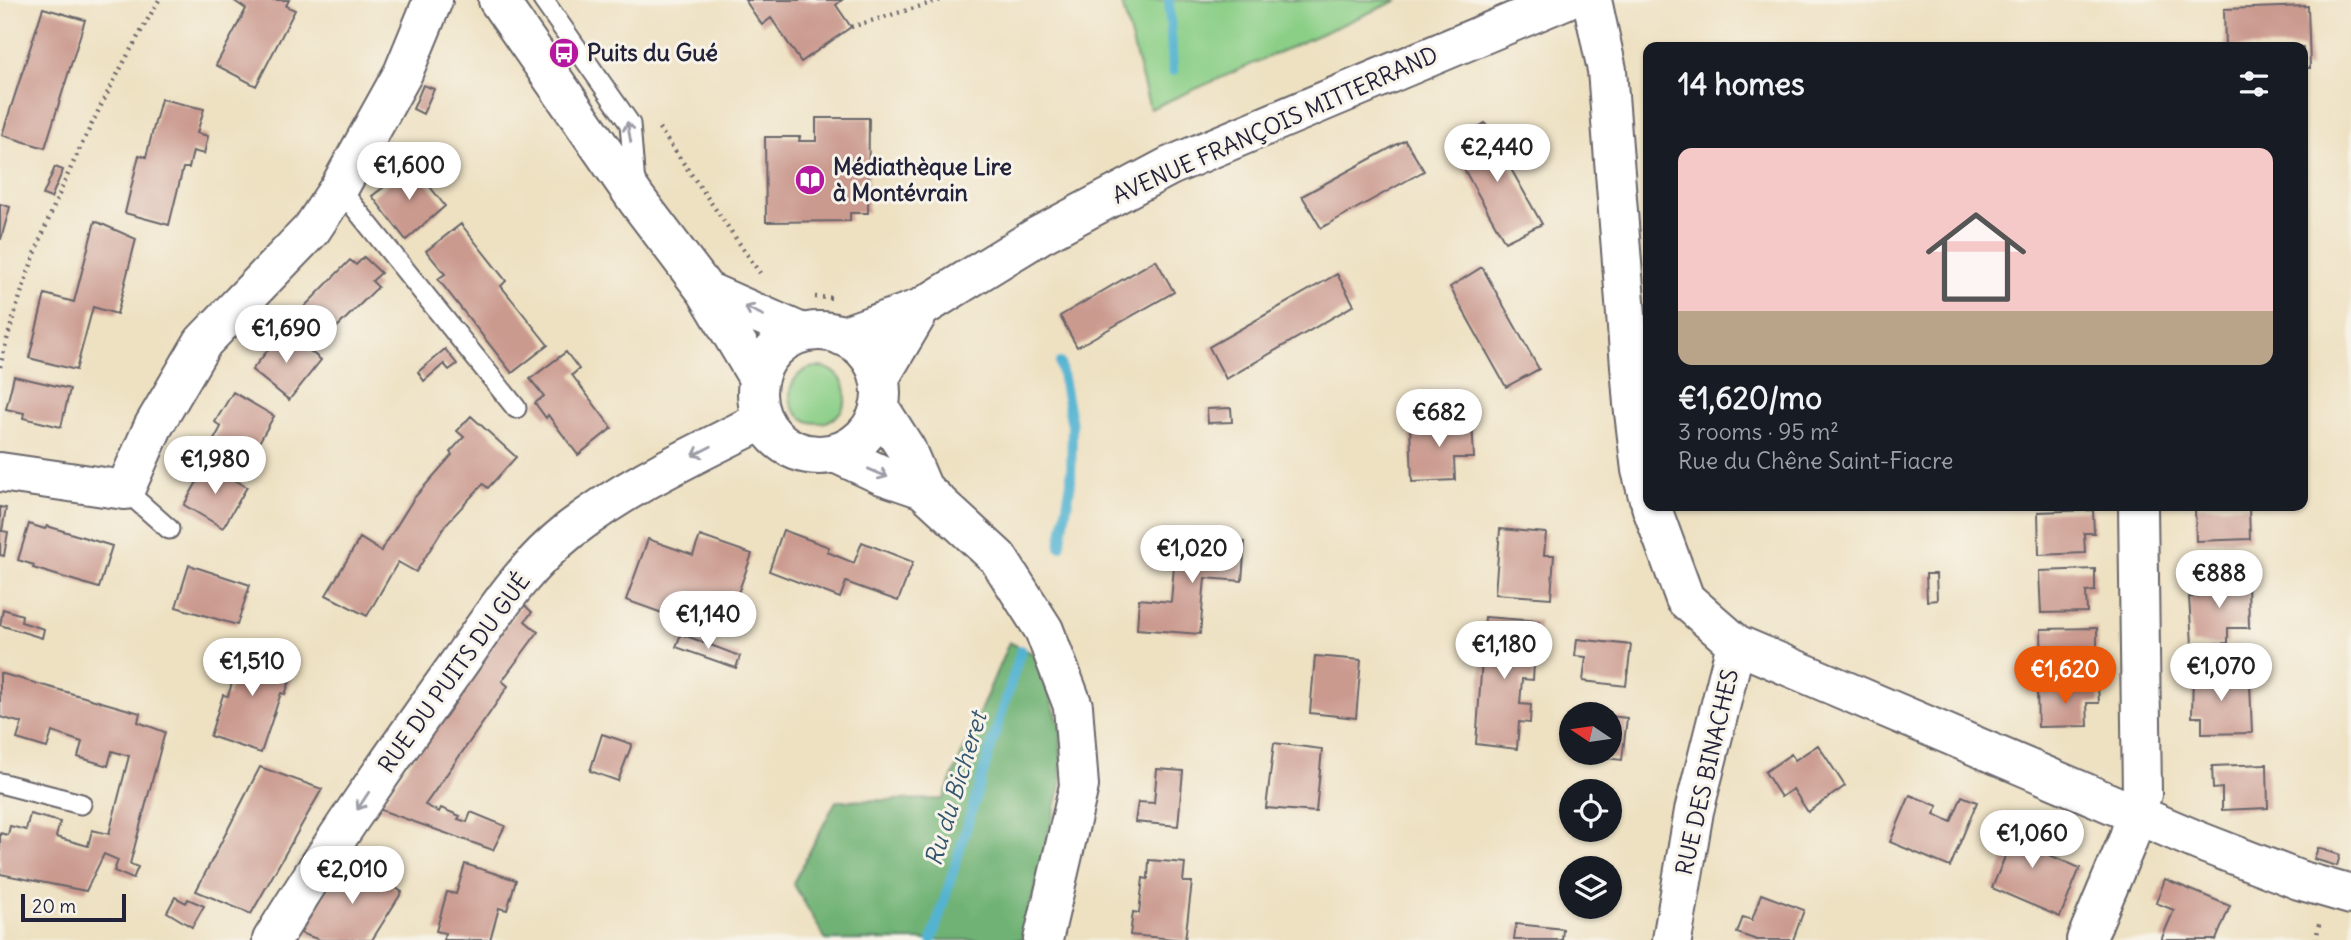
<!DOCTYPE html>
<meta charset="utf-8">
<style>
body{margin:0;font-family:Delius,sans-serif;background:#242831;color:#f1f3f6;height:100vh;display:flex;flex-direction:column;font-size:26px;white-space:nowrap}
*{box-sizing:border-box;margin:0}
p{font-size:23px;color:#9ea1a6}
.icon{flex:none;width:38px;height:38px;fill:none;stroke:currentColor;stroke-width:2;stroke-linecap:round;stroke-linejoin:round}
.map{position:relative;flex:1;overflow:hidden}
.panel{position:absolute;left:1643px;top:42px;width:665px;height:469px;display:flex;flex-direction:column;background:#171b24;border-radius:14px;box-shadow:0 2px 5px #0004}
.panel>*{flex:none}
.needle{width:46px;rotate:283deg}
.tools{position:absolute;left:1559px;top:702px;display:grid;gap:14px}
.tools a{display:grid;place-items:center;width:63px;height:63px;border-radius:50%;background:#171b24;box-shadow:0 2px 5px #0004;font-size:35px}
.scale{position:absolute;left:21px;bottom:18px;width:105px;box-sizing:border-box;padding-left:7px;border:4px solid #22223b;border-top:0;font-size:19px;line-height:24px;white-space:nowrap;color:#22223b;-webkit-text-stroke:5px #f7f3e8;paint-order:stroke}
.price{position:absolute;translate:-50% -60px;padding:0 16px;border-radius:24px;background:#fff;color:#222;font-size:23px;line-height:46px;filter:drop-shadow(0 2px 4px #0008)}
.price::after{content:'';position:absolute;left:50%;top:42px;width:21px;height:16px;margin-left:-10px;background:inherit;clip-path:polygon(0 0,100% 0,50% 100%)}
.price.on{background:#ea580c;color:#fff}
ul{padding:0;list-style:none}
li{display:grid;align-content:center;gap:14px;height:371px;padding:0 35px}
li span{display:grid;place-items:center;height:217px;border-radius:14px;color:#555}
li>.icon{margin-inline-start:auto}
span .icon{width:126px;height:126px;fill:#fffc;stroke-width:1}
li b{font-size:30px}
h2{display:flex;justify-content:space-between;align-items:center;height:84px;padding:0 35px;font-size:30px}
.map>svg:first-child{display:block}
.green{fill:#8bcf87;stroke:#567861;stroke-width:2}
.forest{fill:#70b274;stroke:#496a58;stroke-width:2}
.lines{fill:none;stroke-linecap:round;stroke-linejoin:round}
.stream{stroke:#52b3d1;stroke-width:10}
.building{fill:#cb9a8f}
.lane-casing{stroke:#69656a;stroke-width:23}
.street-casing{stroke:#69656a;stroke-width:42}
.secondary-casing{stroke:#69656a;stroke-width:42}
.path{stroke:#69656a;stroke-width:4.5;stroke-dasharray:2 5;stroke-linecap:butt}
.lane{stroke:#fff;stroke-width:19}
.street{stroke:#fff;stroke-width:38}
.secondary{stroke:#fff;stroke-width:38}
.oneway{stroke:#9c9ca7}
.labels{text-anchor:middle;stroke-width:6;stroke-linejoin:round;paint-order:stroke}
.poi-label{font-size:23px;font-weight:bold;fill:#22223b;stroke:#f7f3e8;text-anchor:start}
.street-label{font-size:23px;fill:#22223b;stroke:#f7f3e8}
.water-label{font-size:24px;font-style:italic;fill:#335570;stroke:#f7f3e8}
</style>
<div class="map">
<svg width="2351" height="940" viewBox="0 0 2351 940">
<rect width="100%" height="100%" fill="#f7f3e8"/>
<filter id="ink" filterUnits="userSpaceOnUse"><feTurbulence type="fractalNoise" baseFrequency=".0143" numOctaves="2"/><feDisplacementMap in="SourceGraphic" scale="14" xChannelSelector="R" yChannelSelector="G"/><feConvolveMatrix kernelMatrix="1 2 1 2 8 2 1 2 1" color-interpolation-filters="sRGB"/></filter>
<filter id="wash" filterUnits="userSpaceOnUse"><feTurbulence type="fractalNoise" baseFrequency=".00686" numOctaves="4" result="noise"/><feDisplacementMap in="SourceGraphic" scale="28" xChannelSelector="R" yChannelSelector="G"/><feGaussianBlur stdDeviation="1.57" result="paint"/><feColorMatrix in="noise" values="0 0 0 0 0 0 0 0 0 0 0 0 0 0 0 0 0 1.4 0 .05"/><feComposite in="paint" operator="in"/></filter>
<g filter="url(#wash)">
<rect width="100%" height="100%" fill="#eee1c2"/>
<path class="green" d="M 1121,0 L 1398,0 L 1150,109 Z
M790 395a28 28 0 1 1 56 0a28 28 0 1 1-56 0Z"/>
<path class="forest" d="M 1009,642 L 1036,655 L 1061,729 L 1061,785 L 1022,940 L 826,940 L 793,883 L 836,801 L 943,799 Z"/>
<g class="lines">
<path class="stream" d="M 1169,0 L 1173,71
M 1060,363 L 1072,425 L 1071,482 L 1060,546
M 932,940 L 1021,650"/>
</g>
<g id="blocks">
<path class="building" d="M 233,0 L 289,0 L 286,6 L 295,10 L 256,86 L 216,65 L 246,9 Z
M 745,0 L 842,0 L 836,5 L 851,27 L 801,62 L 771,18 L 762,25 Z
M 2308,6 L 2310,68 L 2303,68 L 2303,47 L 2225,47 L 2224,9 Z
M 43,8 L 85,20 L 45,148 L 2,135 Z
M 423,85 L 434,89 L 423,114 L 413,109 Z
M 161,99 L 204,109 L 197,133 L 208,136 L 204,154 L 193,151 L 189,168 L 183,168 L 169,225 L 125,213 L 139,155 L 146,157 Z
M 816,118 L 869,118 L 868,213 L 850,213 L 850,221 L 766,222 L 765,137 L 800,137 L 799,141 L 816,141 Z
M 1485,123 L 1542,224 L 1505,242 L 1461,164 L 1467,161 L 1455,141 Z
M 1405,140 L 1424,171 L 1321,228 L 1302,196 Z
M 413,165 L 445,206 L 406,240 L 372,196 Z
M 55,167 L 63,170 L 51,198 L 43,195 Z
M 0,204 L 10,207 L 1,239 L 0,239 Z
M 95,221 L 136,239 L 117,314 L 93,307 L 76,370 L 29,358 L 45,294 L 74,302 Z
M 461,224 L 506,281 L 501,286 L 548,345 L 512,373 L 438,279 L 445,274 L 426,251 Z
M 364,257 L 381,273 L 372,281 L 378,287 L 329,335 L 303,308 L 350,260 L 356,265 Z
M 1156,260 L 1174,292 L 1077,347 L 1060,316 Z
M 1482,267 L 1539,369 L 1506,387 L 1450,287 Z
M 1337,274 L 1354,305 L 1226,379 L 1209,347 Z
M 284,330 L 321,360 L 289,400 L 252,370 Z
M 445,349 L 457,364 L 449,370 L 444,364 L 424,381 L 418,372 Z
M 566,352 L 579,369 L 572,375 L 612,428 L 578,455 L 548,415 L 546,418 L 535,403 L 544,396 L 530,379 Z
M 14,376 L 70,389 L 61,427 L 23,418 L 24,413 L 6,409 Z
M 233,392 L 274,416 L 245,467 L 210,447 L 221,427 L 215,422 Z
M 1231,408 L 1232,422 L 1208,423 L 1207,409 Z
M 471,416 L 516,457 L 488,488 L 483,484 L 446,524 L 416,572 L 398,562 L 367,616 L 326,595 L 360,538 L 381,551 L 414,498 L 452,455 L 450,452 L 464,437 L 457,431 Z
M 1472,420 L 1474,458 L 1454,458 L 1455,480 L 1412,482 L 1410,424 Z
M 207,464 L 247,487 L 223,528 L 184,505 Z
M 2201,506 L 2249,506 L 2250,539 L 2196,541 L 2195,508 Z
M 0,507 L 6,508 L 2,531 L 8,532 L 4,556 L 0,555 Z
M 2093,510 L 2094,533 L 2084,533 L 2085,553 L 2039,555 L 2038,512 Z
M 29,524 L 45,529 L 47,526 L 112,546 L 99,588 L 33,568 L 34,565 L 18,560 Z
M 1500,529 L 1546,533 L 1544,555 L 1554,555 L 1551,598 L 1495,594 Z
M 783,530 L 829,547 L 827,552 L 854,563 L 862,542 L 913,562 L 898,601 L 846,582 L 840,598 L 769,571 Z
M 700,536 L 752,554 L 723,635 L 626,600 L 648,539 L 693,555 Z
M 1209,539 L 1245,542 L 1242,581 L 1205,578 L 1200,634 L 1137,629 L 1139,599 L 1171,602 L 1176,542 L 1208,545 Z
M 189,565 L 250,585 L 237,625 L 176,607 Z
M 2095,569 L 2095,591 L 2086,592 L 2087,612 L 2041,613 L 2039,571 Z
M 1926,574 L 1936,574 L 1937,600 L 1927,601 Z
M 2198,579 L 2248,579 L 2249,628 L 2228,628 L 2228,643 L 2192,644 L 2189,597 L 2198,597 Z
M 522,603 L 532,612 L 525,621 L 538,632 L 502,681 L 508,686 L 487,717 L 425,805 L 439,812 L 441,808 L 460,816 L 458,819 L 467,822 L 471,812 L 505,826 L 493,850 L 378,809 Z
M 3,609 L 22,615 L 21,622 L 44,629 L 42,638 L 0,625 Z
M 1485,617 L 1539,621 L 1538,638 L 1528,638 L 1526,662 L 1534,663 L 1533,680 L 1522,679 L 1520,704 L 1531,705 L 1530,723 L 1519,722 L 1517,749 L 1476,744 Z
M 2097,628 L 2097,650 L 2088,650 L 2089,670 L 2042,672 L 2041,629 Z
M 681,634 L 740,656 L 736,668 L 676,647 Z
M 1577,639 L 1631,645 L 1626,686 L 1583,681 L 1586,657 L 1575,656 Z
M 239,644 L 297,663 L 285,694 L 281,693 L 261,753 L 210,736 L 223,695 L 228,696 L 238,664 L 233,663 Z
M 1315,656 L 1361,660 L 1356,718 L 1310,713 Z
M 2229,669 L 2230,684 L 2250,683 L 2252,733 L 2202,734 L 2202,717 L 2192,717 L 2193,670 Z
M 0,673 L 140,713 L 138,722 L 165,732 L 130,864 L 138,867 L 133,879 L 114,871 L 118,860 L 104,854 L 86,891 L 0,874 L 0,833 L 8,835 L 10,826 L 26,830 L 30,814 L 60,822 L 56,837 L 88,846 L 92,830 L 109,834 L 129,756 L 112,751 L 108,766 L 78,757 L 82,742 L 52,732 L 47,748 L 17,739 L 22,723 L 0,717 Z
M 2098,686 L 2099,703 L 2087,703 L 2088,726 L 2038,727 L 2037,688 Z
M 1610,716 L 1627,718 L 1622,760 L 1578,755 L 1578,752 L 1610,752 Z
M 602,734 L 632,744 L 618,781 L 590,771 Z
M 1274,743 L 1322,749 L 1316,812 L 1266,808 Z
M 1818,745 L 1845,786 L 1808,812 L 1793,789 L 1781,797 L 1765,772 L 1791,754 L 1795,760 Z
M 2267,764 L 2268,808 L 2222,810 L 2222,788 L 2213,789 L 2212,766 Z
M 260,767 L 322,789 L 251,914 L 196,891 Z
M 1157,769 L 1183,771 L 1178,826 L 1135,822 L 1138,802 L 1154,803 Z
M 1910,795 L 1938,806 L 1934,814 L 1951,822 L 1962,796 L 1977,802 L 1950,867 L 1890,842 Z
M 2008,815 L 2035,826 L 2026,845 L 2080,868 L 2060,917 L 1992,888 L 2007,852 L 1994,847 Z
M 2318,848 L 2340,855 L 2337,866 L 2314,859 Z
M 348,856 L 402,892 L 372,940 L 320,940 L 300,933 Z
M 1149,860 L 1185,863 L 1183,882 L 1192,882 L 1185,940 L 1130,935 L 1133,912 L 1139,913 L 1143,878 L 1148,879 Z
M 465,864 L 516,880 L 507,910 L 499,908 L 490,940 L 443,940 L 445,933 L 436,931 L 447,892 L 456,894 Z
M 2165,879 L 2230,906 L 2216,940 L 2161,940 L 2174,910 L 2156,903 Z
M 1761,894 L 1804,910 L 1793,940 L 1757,940 L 1737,933 L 1743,917 L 1752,920 Z
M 175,897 L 186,903 L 188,899 L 204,906 L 192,927 L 167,912 Z
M 1516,924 L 1563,929 L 1562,940 L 1514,940 Z"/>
</g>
</g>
<g filter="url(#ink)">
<use href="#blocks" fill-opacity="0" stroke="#69656a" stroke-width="2"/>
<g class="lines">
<g class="lane-casing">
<path id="lane" d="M 543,0 L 630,124 L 635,185
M 339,188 L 516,408
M 125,490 L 169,529
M 0,783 L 81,804"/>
</g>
<g class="street-casing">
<path id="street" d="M 498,0 L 637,200 L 706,291 L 758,378
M 1592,0 L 1607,70 L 1633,404 L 1641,470 L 1648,496
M 706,291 L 802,333
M 0,472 L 125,490 L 153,427 L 203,342 L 312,229 L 339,188 L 403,73 L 433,0
M 1651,506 L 1685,599 L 1736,644 L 2201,842 L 2299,880 L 2351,895
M 272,940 C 330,845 394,754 459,663 C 494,614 521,569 570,530 C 629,484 697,454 763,420
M 1672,940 L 1694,811 L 1736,644
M 2086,940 L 2128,840 L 2142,794 L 2138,506"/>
</g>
<g class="secondary-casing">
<path id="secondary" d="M757 393a62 62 0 1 1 124 0a62 62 0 1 1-124 0Z
M 842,336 L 921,308 L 1038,236 L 1170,166 L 1565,0
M 879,379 L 921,308
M 879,407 L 906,449 L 923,489 L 998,558 L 1044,630 L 1073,706 L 1079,786 L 1043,940
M 835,453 L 882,475 L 923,489"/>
</g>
<path class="path" d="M 851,27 L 941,0
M 659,128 L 760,273
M 815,297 L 834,298
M 0,367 C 30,241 94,111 159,0
M 2316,940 L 2319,924"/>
<use href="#lane" class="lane"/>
<use href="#street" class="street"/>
<use href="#secondary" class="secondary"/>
</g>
<defs><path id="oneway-shaft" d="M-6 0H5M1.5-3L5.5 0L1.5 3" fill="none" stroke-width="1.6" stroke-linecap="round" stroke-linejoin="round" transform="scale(1.75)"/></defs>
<g class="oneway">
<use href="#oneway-shaft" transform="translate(629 132) rotate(-100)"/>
<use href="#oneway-shaft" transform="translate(754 311) rotate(-155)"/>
<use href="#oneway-shaft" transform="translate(702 451) rotate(153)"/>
<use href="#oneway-shaft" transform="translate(878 473) rotate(23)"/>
<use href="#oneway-shaft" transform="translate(363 801) rotate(123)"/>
</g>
</g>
<defs>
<g id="bus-disc" transform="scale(1.575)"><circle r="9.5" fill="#b5179e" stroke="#f7f3e8"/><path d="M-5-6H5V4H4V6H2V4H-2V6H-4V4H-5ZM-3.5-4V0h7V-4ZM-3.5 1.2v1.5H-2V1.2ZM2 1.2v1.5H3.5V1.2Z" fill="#fff"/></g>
<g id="library-disc" transform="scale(1.575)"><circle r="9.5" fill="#b5179e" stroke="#f7f3e8"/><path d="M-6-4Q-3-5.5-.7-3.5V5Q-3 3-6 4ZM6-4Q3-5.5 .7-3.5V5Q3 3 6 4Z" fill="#fff"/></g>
</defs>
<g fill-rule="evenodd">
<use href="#bus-disc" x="564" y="53"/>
<use href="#library-disc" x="810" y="180"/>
</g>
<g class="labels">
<g class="poi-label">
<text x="587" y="61">Puits du Gué</text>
<text x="833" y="175">Médiathèque Lire<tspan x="833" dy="26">à Montévrain</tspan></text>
</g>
<g class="street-label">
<text transform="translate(1275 125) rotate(-24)" y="8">AVENUE FRANÇOIS MITTERRAND</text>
<text transform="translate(454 673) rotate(-54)" y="8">RUE DU PUITS DU GUÉ</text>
<text transform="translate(1707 772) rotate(-77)" y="8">RUE DES BINACHES</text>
</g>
<g class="water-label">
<text transform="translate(956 789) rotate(-73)" y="8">Ru du Bicheret</text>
</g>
</g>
</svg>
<div class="tools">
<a><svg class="needle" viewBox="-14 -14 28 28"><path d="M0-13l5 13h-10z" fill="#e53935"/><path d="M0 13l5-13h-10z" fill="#9ea1a6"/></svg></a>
<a><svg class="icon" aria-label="locate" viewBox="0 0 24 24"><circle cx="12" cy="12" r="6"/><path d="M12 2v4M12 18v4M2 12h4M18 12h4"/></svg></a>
<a><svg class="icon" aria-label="layers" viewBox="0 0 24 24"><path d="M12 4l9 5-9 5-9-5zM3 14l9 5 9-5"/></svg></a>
</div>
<div class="scale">20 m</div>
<b class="price" style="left:1497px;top:184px">€2,440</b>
<b class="price" style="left:409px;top:202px">€1,600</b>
<b class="price" style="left:286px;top:365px">€1,690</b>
<b class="price" style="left:1439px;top:449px">€682</b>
<b class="price" style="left:215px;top:496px">€1,980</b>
<b class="price" style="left:1192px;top:585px">€1,020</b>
<b class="price" style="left:2219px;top:610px">€888</b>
<b class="price" style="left:708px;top:651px">€1,140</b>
<b class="price" style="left:1504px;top:681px">€1,180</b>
<b class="price" style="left:252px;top:698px">€1,510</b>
<b class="price" style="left:2221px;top:703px">€1,070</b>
<b class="price on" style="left:2065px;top:706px">€1,620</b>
<b class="price" style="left:2032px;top:870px">€1,060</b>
<b class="price" style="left:352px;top:906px">€2,010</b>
<section class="panel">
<h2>14 homes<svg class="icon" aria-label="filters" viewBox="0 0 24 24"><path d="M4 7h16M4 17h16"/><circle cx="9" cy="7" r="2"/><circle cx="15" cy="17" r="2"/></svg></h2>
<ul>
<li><span style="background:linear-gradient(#f6c9c9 75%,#b9a48a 0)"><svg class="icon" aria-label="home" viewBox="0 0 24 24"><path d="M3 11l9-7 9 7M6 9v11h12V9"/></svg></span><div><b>€1,620/mo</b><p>3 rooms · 95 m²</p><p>Rue du Chêne Saint-Fiacre</p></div></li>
</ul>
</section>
</div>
